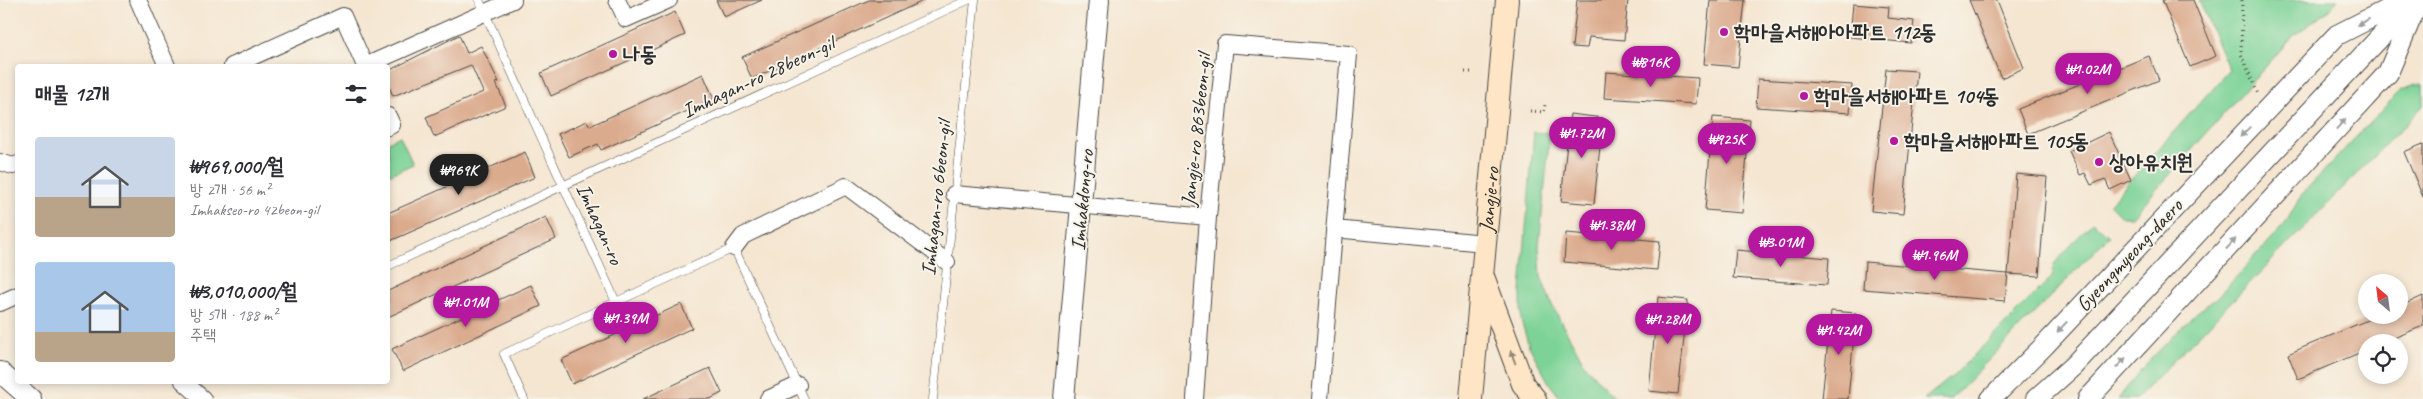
<!DOCTYPE html>
<html lang="ko">
<meta charset="utf-8">
<style>
body{margin:0;font-family:Caveat,"Poor Story",sans-serif;background:#f2f2f3;color:#2b2b33;height:100vh;display:flex;flex-direction:column;font-size:19px;white-space:nowrap}
*{box-sizing:border-box;margin:0}
p{font-size:16px;color:#7c7c81}
.icon{flex:none;width:28px;height:28px;fill:none;stroke:currentColor;stroke-width:2;stroke-linecap:round;stroke-linejoin:round}
.map{position:relative;flex:1;overflow:hidden}
.drawer{position:absolute;left:15px;top:64px;width:375px;height:320px;display:flex;flex-direction:column;background:#fff;border-radius:5px;box-shadow:0 2px 8px #0003}
.drawer>*{flex:none}
.needle{width:32px;rotate:332deg}
.fabs{position:absolute;left:2358px;top:274px;display:grid;gap:10px}
.fabs a{display:grid;place-items:center;width:50px;height:50px;border-radius:50%;background:#fff;box-shadow:0 2px 8px #0003;font-size:25px}
.price{position:absolute;translate:-50% -42px;padding:0 11px;border-radius:18px;background:#b5179e;color:#fff;font-size:16px;line-height:32px;filter:drop-shadow(0 1px 2px #0008)}
.price::after{content:'';position:absolute;left:50%;top:30px;width:15px;height:11px;margin-left:-8px;background:inherit;clip-path:polygon(0 0,100% 0,50% 100%)}
.price.active{background:#222;color:#fff}
ul{padding:0;list-style:none}
li{display:flex;align-items:center;gap:15px;height:125px;padding:0 20px}
li span{display:grid;place-items:center;flex:none;width:140px;height:100px;border-radius:5px;color:#555}
li>.icon{margin-inline-start:auto}
span .icon{width:60px;height:60px;fill:#fffc;stroke-width:1}
li b{font-size:21px}
h2{display:flex;justify-content:space-between;align-items:center;height:60px;padding:0 20px;font-size:21px}
.map>svg:first-child{display:block}
.green{fill:#7dd397;stroke:#547f61}
.building{fill:#dbab8e}
.lines{fill:none;stroke-linecap:round;stroke-linejoin:round}
.service-casing{stroke:#494744;stroke-width:9}
.minor-casing{stroke:#494744;stroke-width:18}
.tertiary-casing{stroke:#494744;stroke-width:22}
.secondary-casing{stroke:#494744;stroke-width:24}
.path{stroke:#494744;stroke-width:3;stroke-dasharray:1 4;stroke-linecap:butt}
.service{stroke:#fff;stroke-width:8}
.minor{stroke:#fff;stroke-width:16}
.tertiary{stroke:#fff;stroke-width:20}
.secondary{stroke:#fde5c5;stroke-width:22}
.oneway{fill:#a0a0a0}
.oneway2{fill:#948878}
.poi-dot{fill:#b5179e;stroke:#f7f3e8;stroke-width:2}
.labels{text-anchor:middle;stroke-width:4;stroke-linejoin:round;paint-order:stroke}
.poi-label{font-size:21px;font-weight:bold;fill:#2b2b2b;stroke:#f7f3e8;text-anchor:start}
.street-label{font-size:21px;fill:#2b2b2b;stroke:#f7f3e8}
</style>
<div class="map">
<svg width="2423" height="399" viewBox="0 0 2423 399">
<rect width="100%" height="100%" fill="#f7f3e8"/>
<filter id="ink" filterUnits="userSpaceOnUse"><feTurbulence type="fractalNoise" baseFrequency=".02" numOctaves="2"/><feDisplacementMap in="SourceGraphic" scale="10" xChannelSelector="R" yChannelSelector="G"/><feConvolveMatrix kernelMatrix="1 2 1 2 8 2 1 2 1" color-interpolation-filters="sRGB"/></filter>
<filter id="wash" filterUnits="userSpaceOnUse"><feTurbulence type="fractalNoise" baseFrequency=".0096" numOctaves="4" result="noise"/><feDisplacementMap in="SourceGraphic" scale="20" xChannelSelector="R" yChannelSelector="G"/><feGaussianBlur stdDeviation="1.12" result="paint"/><feColorMatrix in="noise" values="0 0 0 0 0 0 0 0 0 0 0 0 0 0 0 0 0 1.4 0 .05"/><feComposite in="paint" operator="in"/></filter>
<g filter="url(#wash)">
<rect width="100%" height="100%" fill="#f5e6d1"/>
<path class="green" d="M 2199,0 L 2338,0 L 2327,12 L 2293,36 L 2132,217 L 2122,217 L 2109,204 L 2229,70 Z
M 2415,84 L 2423,84 L 2423,106 L 2136,399 L 2118,399 L 2142,368 L 2197,312 L 2217,298 L 2285,224 L 2302,194 L 2399,92 Z
M 1534,132 L 1550,133 L 1539,246 L 1541,277 L 1552,305 L 1585,365 L 1609,393 L 1618,399 L 1561,399 L 1549,383 L 1529,346 L 1521,320 L 1521,290 Z
M 400,136 L 413,164 L 389,175 L 388,142 Z
M 2092,222 L 2109,236 L 1951,399 L 1924,399 L 1953,376 L 2052,277 L 2054,264 Z"/>
<g id="blocks">
<path class="building" d="M 716,0 L 762,0 L 724,17 Z
M 869,0 L 925,0 L 752,79 L 742,57 Z
M 1577,0 L 1628,0 L 1624,40 L 1589,37 L 1587,48 L 1572,47 Z
M 1710,0 L 1745,0 L 1738,67 L 1704,64 Z
M 1969,0 L 1997,0 L 2024,68 L 2001,78 Z
M 2162,0 L 2193,0 L 2216,56 L 2190,67 Z
M 1853,4 L 1889,7 L 1888,18 L 1914,21 L 1911,43 L 1850,37 Z
M 675,12 L 685,35 L 551,96 L 541,73 Z
M 459,35 L 467,53 L 481,46 L 499,82 L 496,83 L 506,106 L 434,137 L 426,117 L 483,92 L 471,65 L 393,96 L 388,84 L 388,76 L 390,70 Z
M 2149,56 L 2159,80 L 2028,134 L 2018,109 Z
M 1886,69 L 1917,71 L 1903,214 L 1871,211 Z
M 1606,72 L 1698,78 L 1696,104 L 1604,98 Z
M 703,74 L 714,99 L 601,150 L 598,144 L 569,157 L 558,134 L 587,121 L 590,126 Z
M 1758,79 L 1852,85 L 1850,113 L 1756,107 Z
M 1570,114 L 1603,118 L 1594,204 L 1561,201 Z
M 1713,117 L 1750,120 L 1742,213 L 1705,210 Z
M 2109,132 L 2131,180 L 2110,190 L 2105,179 L 2091,185 L 2085,173 L 2080,175 L 2069,151 Z
M 2423,144 L 2423,197 L 2404,152 Z
M 525,152 L 535,177 L 388,242 L 388,213 Z
M 2016,174 L 2047,177 L 2039,276 L 2008,274 Z
M 546,217 L 556,239 L 388,317 L 388,291 Z
M 1566,233 L 1660,241 L 1657,270 L 1564,262 Z
M 1736,250 L 1829,258 L 1827,285 L 1733,278 Z
M 1865,262 L 2008,274 L 2005,301 L 1863,289 Z
M 531,285 L 541,306 L 403,371 L 392,349 Z
M 2423,296 L 2423,326 L 2384,342 L 2366,342 L 2366,350 L 2298,379 L 2288,354 L 2379,315 L 2399,315 L 2399,307 Z
M 1658,297 L 1688,300 L 1678,394 L 1649,391 Z
M 681,304 L 692,328 L 572,384 L 561,360 Z
M 1831,311 L 1856,313 L 1848,399 L 1822,399 Z
M 710,368 L 722,393 L 710,399 L 643,399 Z"/>
</g>
</g>
<g filter="url(#ink)">
<use href="#blocks" fill-opacity="0" stroke="#494744" stroke-width="1"/>
<g class="lines">
<g class="service-casing">
<path id="service" d="M 479,0 L 616,302 L 734,248 L 804,399
M 388,266 L 968,0
M 524,399 L 504,354 L 616,302
M 933,399 L 975,0"/>
</g>
<g class="minor-casing">
<path id="minor" d="M 138,0 L 167,66
M 617,0 L 626,19 L 669,0
M 232,66 L 343,16 L 365,66
M 365,66 L 513,0
M 388,116 L 392,125 L 388,127
M 0,162 L 13,166 L 18,164
M 954,194 L 1208,217
M 1334,229 L 1485,243
M 734,248 L 743,236 L 846,186 L 947,262
M 0,303 L 18,295
M 183,381 L 203,399
M 768,399 L 798,385
M 1195,399 L 1208,217 L 1225,44 L 1349,54 L 1320,399"/>
</g>
<g class="tertiary-casing">
<path id="tertiary" d="M 0,372 L 31,399
M 1064,399 L 1099,0
M 1991,399 L 2044,346 L 2337,35 L 2406,0
M 2036,399 L 2073,366 L 2413,2
M 2088,399 L 2388,73 L 2417,4"/>
</g>
<g class="secondary-casing">
<g id="secondary">
<path d="M 1484,279 L 1523,384 L 1535,399"/>
<path id="s1" d="M 1471,399 L 1507,0"/>
</g>
</g>
<path class="path" d="M 2242,0 L 2241,54 L 2258,94
M 1465,72 L 1471,72
M 1530,111 L 1544,112 L 1545,104"/>
<use href="#service" class="service"/>
<use href="#minor" class="minor"/>
<use href="#tertiary" class="tertiary"/>
<use href="#secondary" class="secondary"/>
</g>
<defs><path id="oneway-solid" d="M-6-.8H1V-3.2L6.5 0L1 3.2V.8H-6Z" transform="scale(1.25)"/></defs>
<g class="oneway">
<use href="#oneway-solid" transform="translate(2363 22) rotate(153)"/>
<use href="#oneway-solid" transform="translate(2341 124) rotate(-47)"/>
<use href="#oneway-solid" transform="translate(2245 132) rotate(134)"/>
<use href="#oneway-solid" transform="translate(2231 244) rotate(-47)"/>
<use href="#oneway-solid" transform="translate(2062 327) rotate(133)"/>
<use href="#oneway-solid" transform="translate(2121 363) rotate(-47)"/>
</g>
<use class="oneway2" href="#oneway-solid" transform="translate(1513 357) rotate(-110)"/>
</g>
<g class="poi-dot">
<circle cx="1724" cy="32" r="5"/>
<circle cx="613" cy="54" r="5"/>
<circle cx="1804" cy="96" r="5"/>
<circle cx="1894" cy="141" r="5"/>
<circle cx="2099" cy="162" r="5"/>
</g>
<g class="labels">
<g class="poi-label">
<text x="1734" y="39">학마을서해아아파트 112동</text>
<text x="623" y="61">나동</text>
<text x="1814" y="103">학마을서해아파트 104동</text>
<text x="1904" y="148">학마을서해아파트 105동</text>
<text x="2109" y="169">상아유치원</text>
</g>
<g class="street-label">
<text transform="translate(758 77) rotate(-25)" y="7">Imhagan-ro 28beon-gil</text>
<text transform="translate(1196 130) rotate(-84)" y="7">Jangje-ro 863beon-gil</text>
<text transform="translate(936 198) rotate(-84)" y="7">Imhagan-ro 6beon-gil</text>
<text dy="7" stroke="none"><textPath href="#s1" startOffset="200">Jangje-ro</textPath></text>
<text transform="translate(1082 200) rotate(-85)" y="7">Imhakdong-ro</text>
<text transform="translate(600 224) rotate(66)" y="7">Imhagan-ro</text>
<text transform="translate(2129 255) rotate(-47)" y="7">Gyeongmyeong-daero</text>
</g>
</g>
</svg>
<div class="fabs">
<a><svg class="needle" viewBox="-14 -14 28 28"><path d="M0-13l5 13h-10z" fill="#e53935"/><path d="M0 13l5-13h-10z" fill="#7c7c81"/></svg></a>
<a><svg class="icon" aria-label="locate" viewBox="0 0 24 24"><circle cx="12" cy="12" r="6"/><path d="M12 2v4M12 18v4M2 12h4M18 12h4"/></svg></a>
</div>
<b class="price" style="left:1651px;top:88px">₩816K</b>
<b class="price" style="left:2088px;top:95px">₩1.02M</b>
<b class="price" style="left:1582px;top:159px">₩1.72M</b>
<b class="price" style="left:1727px;top:165px">₩925K</b>
<b class="price active" style="left:459px;top:196px">₩969K</b>
<b class="price" style="left:1612px;top:251px">₩1.38M</b>
<b class="price" style="left:1781px;top:268px">₩3.01M</b>
<b class="price" style="left:1935px;top:281px">₩1.96M</b>
<b class="price" style="left:466px;top:328px">₩1.01M</b>
<b class="price" style="left:626px;top:344px">₩1.39M</b>
<b class="price" style="left:1668px;top:345px">₩1.28M</b>
<b class="price" style="left:1839px;top:356px">₩1.42M</b>
<section class="drawer">
<h2>매물 12개<svg class="icon" aria-label="filters" viewBox="0 0 24 24"><path d="M4 7h16M4 17h16"/><circle cx="9" cy="7" r="2"/><circle cx="15" cy="17" r="2"/></svg></h2>
<ul>
<li><span style="background:linear-gradient(#c9d6e8 60%,#b9a48a 0)"><svg class="icon" aria-label="home" viewBox="0 0 24 24"><path d="M3 11l9-7 9 7M6 9v11h12V9"/></svg></span><div><b>₩969,000/월</b><p>방 2개 · 56 m²</p><p>Imhakseo-ro 42beon-gil</p></div></li>
<li><span style="background:linear-gradient(#a9c7e8 70%,#b9a48a 0)"><svg class="icon" aria-label="home" viewBox="0 0 24 24"><path d="M3 11l9-7 9 7M6 9v11h12V9"/></svg></span><div><b>₩3,010,000/월</b><p>방 5개 · 188 m²</p><p>주택</p></div></li>
</ul>
</section>
</div>
